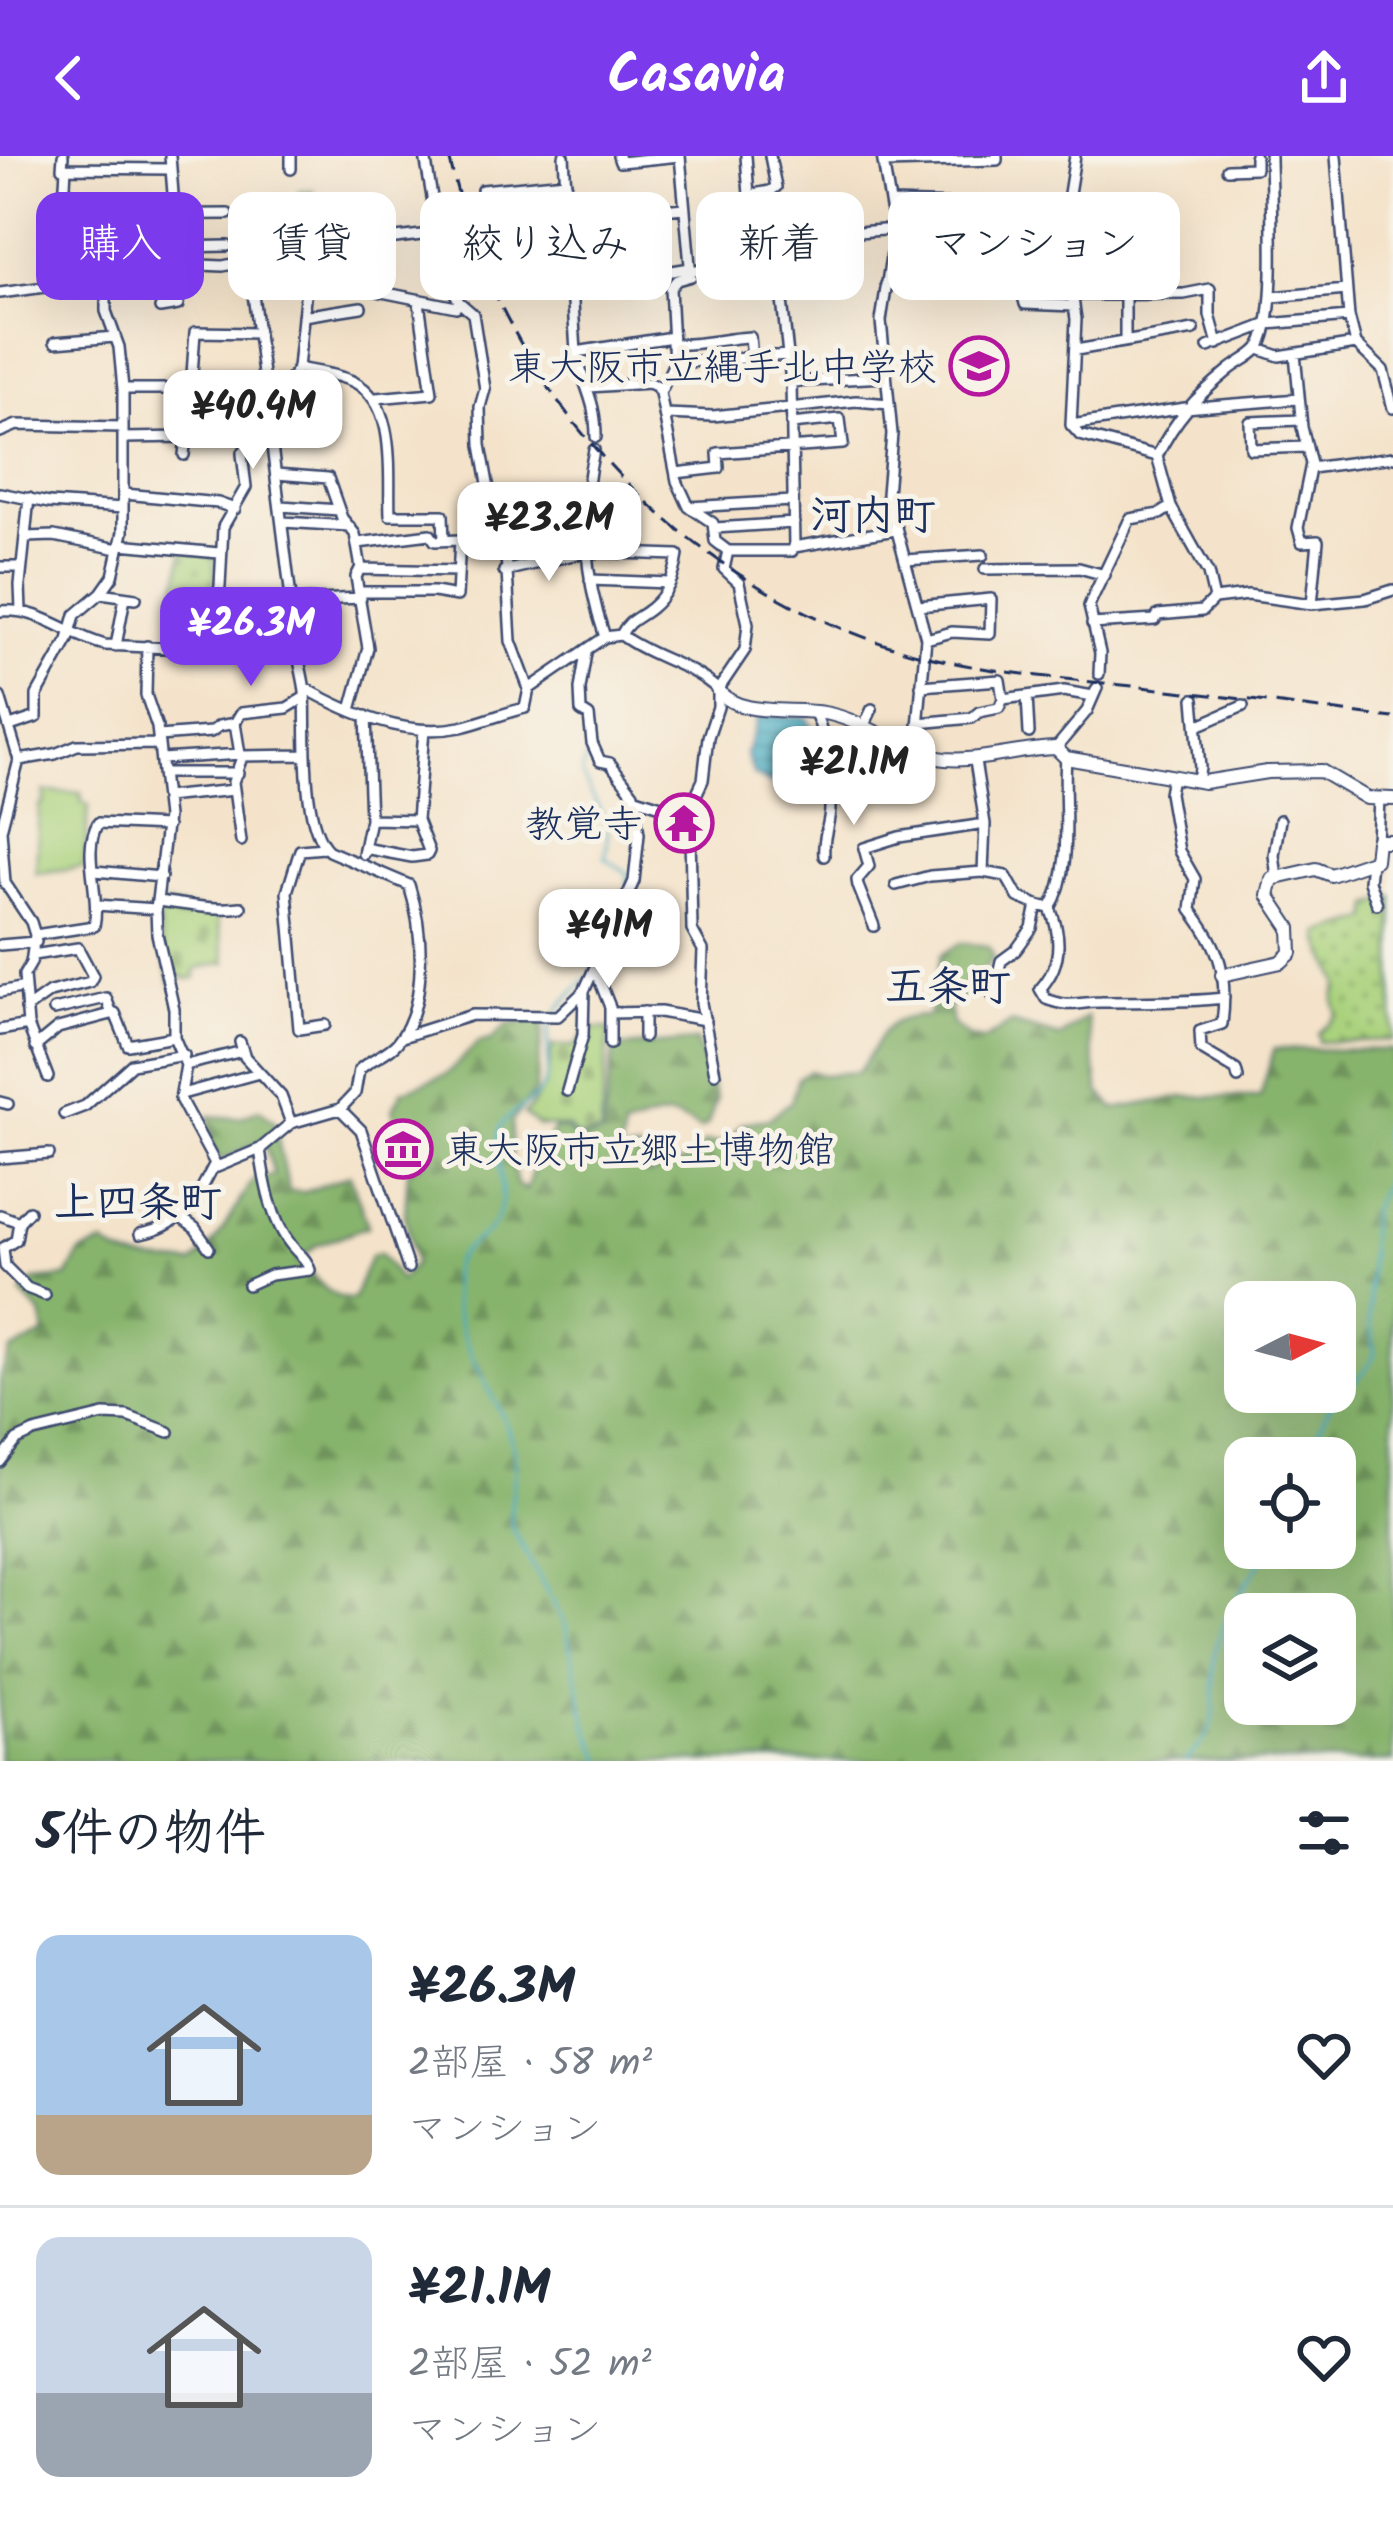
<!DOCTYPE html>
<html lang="ja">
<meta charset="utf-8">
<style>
body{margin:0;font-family:Kalam,"Klee One",sans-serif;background:#f2f2f3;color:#1f2937;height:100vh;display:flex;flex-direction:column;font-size:45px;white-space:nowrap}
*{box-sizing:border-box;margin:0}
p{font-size:39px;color:#747a83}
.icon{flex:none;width:66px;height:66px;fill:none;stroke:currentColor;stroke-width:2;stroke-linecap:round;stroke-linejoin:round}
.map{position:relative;height:1605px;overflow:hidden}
.sheet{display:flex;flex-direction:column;background:#fff;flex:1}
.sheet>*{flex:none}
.top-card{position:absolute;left:36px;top:36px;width:1323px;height:108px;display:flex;gap:24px}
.needle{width:78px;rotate:84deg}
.tools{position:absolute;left:1224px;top:1125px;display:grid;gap:24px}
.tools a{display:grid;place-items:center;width:132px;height:132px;border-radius:24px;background:#fff;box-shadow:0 12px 48px #0002;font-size:60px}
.price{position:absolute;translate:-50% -102px;padding:0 27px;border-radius:24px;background:#fff;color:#222;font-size:39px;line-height:78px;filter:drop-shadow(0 3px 6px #0008)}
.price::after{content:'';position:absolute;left:50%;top:72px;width:36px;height:27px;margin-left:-18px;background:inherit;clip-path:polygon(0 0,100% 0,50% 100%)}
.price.current{background:#7c3aed;color:#fff}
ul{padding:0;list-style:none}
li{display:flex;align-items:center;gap:36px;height:300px;padding:0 36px}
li+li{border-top:3px solid #e0e1e3}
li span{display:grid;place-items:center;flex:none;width:336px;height:240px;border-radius:24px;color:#555}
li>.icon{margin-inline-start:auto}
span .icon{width:144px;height:144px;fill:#fffc;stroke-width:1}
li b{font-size:51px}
h2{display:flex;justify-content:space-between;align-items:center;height:144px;padding:0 36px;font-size:51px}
.tag{padding:0 42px;border-radius:24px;background:#fff;box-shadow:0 12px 48px #0002;font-size:42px;line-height:108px}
.tag.current{background:#7c3aed;color:#fff}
header{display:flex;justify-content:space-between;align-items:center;height:156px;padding:0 36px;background:#7c3aed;color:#fff;font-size:54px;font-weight:700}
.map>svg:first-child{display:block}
.grass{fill:url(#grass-dots);stroke:#62806e;stroke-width:3}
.forest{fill:url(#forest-firs);stroke:#517265;stroke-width:3;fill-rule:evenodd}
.cemetery{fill:url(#cemetery-stones);stroke:#62806e;stroke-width:3}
.pitch{fill:#aad27d;stroke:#62806e;stroke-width:3}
.water{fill:url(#water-rules);stroke:#2e6d90;stroke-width:3}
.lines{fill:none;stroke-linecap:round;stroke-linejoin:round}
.stream{stroke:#42abc2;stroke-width:3}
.minor-casing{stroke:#3c4a6e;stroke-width:14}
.tertiary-casing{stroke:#3c4a6e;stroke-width:16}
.minor{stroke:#fff;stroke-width:9}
.tertiary{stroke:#fff;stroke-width:12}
.rail{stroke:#1b2f5e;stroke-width:3;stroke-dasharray:18 9;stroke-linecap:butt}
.labels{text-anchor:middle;stroke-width:10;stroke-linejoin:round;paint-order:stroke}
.poi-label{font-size:39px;fill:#1b2f5e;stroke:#f7f3e8;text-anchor:end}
.neighbourhood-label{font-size:42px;font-weight:bold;fill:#1b2f5e;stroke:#f7f3e8}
</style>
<header><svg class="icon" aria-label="back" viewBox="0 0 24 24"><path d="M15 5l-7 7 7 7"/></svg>Casavia<svg class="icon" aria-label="share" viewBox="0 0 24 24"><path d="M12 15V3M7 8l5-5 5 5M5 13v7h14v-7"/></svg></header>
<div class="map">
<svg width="1393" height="1605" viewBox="0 0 1393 1605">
<defs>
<pattern id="grass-dots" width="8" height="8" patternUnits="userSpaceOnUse" patternTransform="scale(3)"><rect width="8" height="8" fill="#aad27d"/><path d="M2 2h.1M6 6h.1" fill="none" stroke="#8aab6a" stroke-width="1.8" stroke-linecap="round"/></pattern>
<pattern id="forest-firs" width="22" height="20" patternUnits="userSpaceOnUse" patternTransform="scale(3)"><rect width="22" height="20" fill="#87b46c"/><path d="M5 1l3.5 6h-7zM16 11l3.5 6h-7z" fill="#6e935c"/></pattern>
<pattern id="cemetery-stones" width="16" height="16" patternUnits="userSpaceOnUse" patternTransform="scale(3)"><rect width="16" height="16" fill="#aad27d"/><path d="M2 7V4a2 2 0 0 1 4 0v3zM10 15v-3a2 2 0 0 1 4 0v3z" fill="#8aab6a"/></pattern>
<pattern id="water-rules" width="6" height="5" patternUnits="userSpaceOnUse" patternTransform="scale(3)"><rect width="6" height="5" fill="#42abc2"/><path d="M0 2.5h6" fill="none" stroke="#368ca1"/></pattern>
</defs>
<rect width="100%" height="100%" fill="#f7f3e8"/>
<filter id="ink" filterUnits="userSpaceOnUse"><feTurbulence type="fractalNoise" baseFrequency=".00833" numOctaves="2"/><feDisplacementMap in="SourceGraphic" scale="24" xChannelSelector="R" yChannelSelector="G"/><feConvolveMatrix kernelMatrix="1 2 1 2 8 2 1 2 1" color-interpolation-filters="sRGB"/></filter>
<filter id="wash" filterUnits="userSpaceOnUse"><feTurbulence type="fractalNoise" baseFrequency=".004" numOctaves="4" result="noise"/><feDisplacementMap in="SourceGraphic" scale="48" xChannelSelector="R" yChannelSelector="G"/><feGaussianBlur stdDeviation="2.7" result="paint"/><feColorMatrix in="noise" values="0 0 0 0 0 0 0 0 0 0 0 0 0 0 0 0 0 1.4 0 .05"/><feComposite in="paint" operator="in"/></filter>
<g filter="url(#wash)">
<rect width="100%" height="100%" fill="#f4e3ca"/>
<path class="grass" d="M 183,395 L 215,400 L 213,455 L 180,452 L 181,442 L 176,441 Z
M 1393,741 L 1393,884 L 1319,886 L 1318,877 C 1353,850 1325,858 1339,829 C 1333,807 1322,799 1320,777 L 1369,763 L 1371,749 Z"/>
<path class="forest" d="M 313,34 L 317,67 L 255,73 L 253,44 L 284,41 L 286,55 L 299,53 L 299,35 Z
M 960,787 L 988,790 L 994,801 L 983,814 L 976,836 L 949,850 L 952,868 L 969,882 L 985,884 L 1011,867 L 1060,881 L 1087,861 L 1099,935 L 1114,953 L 1183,941 L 1260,941 L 1274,893 L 1393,894 L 1393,1605 L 0,1605 L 0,1221 L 11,1195 L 45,1178 L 41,1158 L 21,1137 L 35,1124 L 67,1121 L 80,1097 L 104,1088 C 129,1110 161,1104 193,1108 C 223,1081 231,1057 253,1024 L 274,1019 L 264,984 L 221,1004 L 212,992 L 209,960 L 240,962 L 259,953 L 274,965 L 289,1035 L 305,1036 L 350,1019 L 368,1070 L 317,1089 L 297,1105 C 317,1120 328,1145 353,1143 L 371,1099 L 380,1097 L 400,1124 L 415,1107 L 405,1058 L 408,1015 L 431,1002 L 430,980 L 398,978 L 393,953 L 402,935 L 447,918 L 479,886 L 491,884 L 507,869 L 535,864 L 543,869 L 535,936 L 512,965 L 511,1001 L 517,1029 L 526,1034 L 536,1004 L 554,973 L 566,973 L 577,984 L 602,979 L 614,892 L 696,885 L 716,943 L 708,968 L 700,973 C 668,952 658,961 624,973 L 620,997 L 640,995 L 648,1019 L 693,1003 L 704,987 L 724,987 L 743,967 L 768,963 L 791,946 L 798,922 L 809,915 L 821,919 L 858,916 C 884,882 879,860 928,860 L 941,799 ZM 1245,1146 L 1335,1146 L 1335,1236 L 1245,1236 ZM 1245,1302 L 1335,1302 L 1335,1392 L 1245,1392 ZM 1245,1458 L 1335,1458 L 1335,1548 L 1245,1548 Z"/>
<path class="cemetery" d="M 158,747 L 216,757 L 226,806 L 195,813 L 196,822 L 187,823 L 183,820 L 170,828 L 160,777 Z
M 587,872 L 609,873 L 600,978 L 579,982 L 568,971 L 539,970 L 524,959 C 543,937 550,919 552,890 L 576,890 Z"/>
<path class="pitch" d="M 44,636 L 81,637 L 82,647 L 89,649 L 84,711 L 36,717 L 39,650 L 44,647 Z"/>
<path class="water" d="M 759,558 L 808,562 L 817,590 L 819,622 L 779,632 L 754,619 L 746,599 Z"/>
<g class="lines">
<path class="stream" d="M 589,592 L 582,618 C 594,651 615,661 605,702 L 628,717 L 628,728
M 616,755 L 624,737
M 591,809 L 600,782 L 609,769
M 556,856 L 585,823
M 551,864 C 543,887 555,915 540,936 C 530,950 506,957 500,973 C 491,999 511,1035 496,1064 C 481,1091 450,1087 452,1128 C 454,1192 500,1236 513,1291 C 520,1319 507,1345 512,1372 L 565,1468 L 588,1574 L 603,1605
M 1308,1302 C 1315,1285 1321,1262 1332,1248 C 1348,1229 1366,1221 1375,1196 L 1369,1163 L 1370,1061 C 1372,1046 1382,1038 1385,1024 C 1393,990 1372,983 1393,945
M 1186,1605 C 1231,1562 1206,1543 1216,1492 C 1222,1462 1253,1417 1271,1392"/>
</g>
</g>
<g filter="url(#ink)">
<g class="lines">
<g class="minor-casing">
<path id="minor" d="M 63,0 L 62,12 L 171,13
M 291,0 L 291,13
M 564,0 L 576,196 C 583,231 596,243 596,281
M 746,0 L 749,39 L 770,35
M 882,0 L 895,75 L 881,165 L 892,278 L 887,338 L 926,482 L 916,593
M 1075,0 L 1063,75 L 1076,163 L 1071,269 L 1080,279 L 1157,300
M 1336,0 L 1349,161 L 1356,188 L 1383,214 L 1393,252
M 884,7 L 997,4 L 997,0
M 1227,13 L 1255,12 L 1255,0
M 497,33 L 501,68 L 569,62
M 482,34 L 566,26
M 892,47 L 961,49 L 964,75
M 568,58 L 630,57
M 63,63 L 66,12
M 48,66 L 58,130
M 774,72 L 846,77 L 895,73
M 895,75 L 1001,78 L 1063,75
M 88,77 L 106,78 L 110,88 L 175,86
M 106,78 L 108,59 L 228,58
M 507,89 L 569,74
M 176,91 L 228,90
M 690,115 L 779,110
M 633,122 L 630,57 L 684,52
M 886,128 L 1011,133 L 1022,136 L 1025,148 L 1074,150
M 362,132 L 456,151 L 459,146
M 571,132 L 690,112
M 0,137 L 106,123 L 177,108 L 223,110 L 310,92 L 439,77
M 1125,138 L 1125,184
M 1074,139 L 1184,138 L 1210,133 L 1210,159 L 1218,188
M 1273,141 L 1346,134
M 160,152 L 178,149 L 180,125 L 170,0
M 303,160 L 361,151
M 55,186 L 115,181
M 672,188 C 699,190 724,182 750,181 L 752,202
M 1208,191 L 1268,168 L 1349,161
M 1259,193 L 1279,200 L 1356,188
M 1076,194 L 1194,174
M 576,196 L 672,181
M 1295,198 L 1302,271 L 1311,308 L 1298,372 L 1302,386 L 1318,385 L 1312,448
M 674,207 L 788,199
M 298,212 C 315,216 338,218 354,226 C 398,248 388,318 390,359 L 443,359 L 444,384
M 791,226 L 885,221
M 589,231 L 649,227 L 656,230 L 660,237 L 674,207 L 670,132 L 677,124 L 691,120 L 680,0 L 620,6 L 618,0
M 123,233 L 191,233 L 195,176 L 258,177
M 660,237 L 677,325 L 689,351 L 713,367 L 715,385 L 728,395 L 724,413 L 739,427 L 748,468 L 745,494 L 718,534 L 718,551 L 708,581 L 703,624 L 696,639 L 690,678 L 692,774 L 703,794 L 701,847 L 715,917
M 376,242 L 432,237 L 419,146
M 666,258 L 713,260 L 856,245 L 889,248
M 1301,264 L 1250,266 L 1251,293 L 1307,291
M 1071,269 L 1185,252 L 1298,243
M 0,276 L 17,269 L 123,271
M 123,282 L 186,281
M 594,294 C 580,356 584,421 605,481
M 184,299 L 191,233
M 1311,312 L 1393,301
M 676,317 L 719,312 L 718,297 L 843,288 L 840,263 L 791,268
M 276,318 L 328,322 L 342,362 L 355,378 L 361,412
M 0,337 L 49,347 L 123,352
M 125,338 L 218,347 L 235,353
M 527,338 L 587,334
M 281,350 L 339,354
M 689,351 L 792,345
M 283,366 L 349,370
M 495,366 L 546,353 L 585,350
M 715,372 L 794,367
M 26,381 L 54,380 L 118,393
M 358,387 L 430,378 L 435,385 L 460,384 L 457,440 L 434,436 L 361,436
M 120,388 L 219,397
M 794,391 L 895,374
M 728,395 L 792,395 L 794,391 L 791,226 L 770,35 L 776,31 L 770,0
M 905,404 L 983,399
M 0,411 L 22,411
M 985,413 L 1079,412 L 1105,419
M 504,415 L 586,396 L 678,399 C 675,419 667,439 651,452 C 639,462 628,464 621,479
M 590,424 L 670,427
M 101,437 L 136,442
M 1214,443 L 1208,417 L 1171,351 L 1157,300 C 1176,262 1195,242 1228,215 C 1237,207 1250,202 1258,193 C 1280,169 1270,38 1270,0
M 293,445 L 361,442
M 918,450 L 991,443 L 990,478 L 952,476 L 926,483
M 21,454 L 20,429 L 29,342
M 0,455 C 42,452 67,479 105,489 L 298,498
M 1092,468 L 1155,464 L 1158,459 L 1202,455 L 1214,443 L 1248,439 L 1312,448 L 1365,443 L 1393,434
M 116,490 L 125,441
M 147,490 L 146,539 L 157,571 L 167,661 L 156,753 L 157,778 L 174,853 L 174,881 L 186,909 L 180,943 L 217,1011 L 260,993 L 291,967 L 340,953 L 355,937 L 359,914 C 370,903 386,899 397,887 C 429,849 423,772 409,729 L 329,695 C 300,669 307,574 305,536 C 304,524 300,511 298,498 L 249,106
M 207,496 L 220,430 L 223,371 L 246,331 L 242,298 L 298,212 L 310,92
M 1099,518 L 1100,497 L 1089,450 L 1091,445 L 1130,363 L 1160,358 L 1171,351
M 921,530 L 1000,524 L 1003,543 L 1064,535 L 1093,540
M 305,532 C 351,558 407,582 461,571 C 482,566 504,557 525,552 L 529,533 L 511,485 L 506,398 L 495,366 L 481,289 L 480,251 L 485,233 L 473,158 L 459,146 L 444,112 L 425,0
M 529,533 L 605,481 L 621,479 C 651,502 692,508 718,534
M 1027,540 L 1029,577
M 0,541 L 19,604 L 1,674 L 5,727 L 31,766 L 35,779 L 31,807 L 24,819 L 28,869 L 48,921
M 1194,543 L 1200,612 L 1198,625
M 351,554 L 368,492 L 356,421 L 360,413 L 458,415
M 814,555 C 828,584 831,620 830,652 C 830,668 822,682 824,700
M 235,567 L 241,557 L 287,552 L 305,541
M 918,567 L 972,562 L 979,556 L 999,552 L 1003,543
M 10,570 L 37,561 L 37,539 L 68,484 L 75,459 L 101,437 L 113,420 L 123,376 L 123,233 L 119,191 L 106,155 L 106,123
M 864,570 L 872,553
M 1197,570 L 1243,550
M 158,580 L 211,576 L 219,570 L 235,567 L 241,604 L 233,626 L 241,685
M 1056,592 L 1087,555 L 1097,532
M 241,600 L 304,599
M 161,603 L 241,598
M 19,604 L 55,598 L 77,589 L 159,588
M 975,605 L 985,668 L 983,716 L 1006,720 L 1018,741 L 1037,749 L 1032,772 L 1016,794 L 1001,805 L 993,840
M 162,617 L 238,617
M 1172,621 L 1169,637 L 1179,695 L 1195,723 L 1191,754 C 1221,792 1228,819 1222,868 L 1200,875 L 1201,893 L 1236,914 L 1238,922
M 165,641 L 234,634
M 633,641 L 692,660
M 417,664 L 424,574
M 1377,685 L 1379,643
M 324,692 L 300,694 L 287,736 L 299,873 L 325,869
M 364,692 L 412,701 L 427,699 L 429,695 L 417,664 L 370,663
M 363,698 L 370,663 L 366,560
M 1371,706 L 1369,725 L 1377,748
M 95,715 L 161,721
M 1277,721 L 1274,699 L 1280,664
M 896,729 L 930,720 L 983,716
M 157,745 C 186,748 214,755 241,751
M 96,749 L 156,753
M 1037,749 L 1050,752 C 1062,781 1062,809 1040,833 L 1046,843 C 1074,853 1074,846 1101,846 C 1143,845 1182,847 1224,842
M 1050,752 C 1075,711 1062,649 1066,602
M 874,770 L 858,730 L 857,724 L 869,710 L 864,692 L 899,681 L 985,668
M 35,779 L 94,770 C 101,737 81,696 98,667 L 167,670
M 0,789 L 36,786
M 595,813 L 610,851 L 610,888
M 0,836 L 25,831
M 26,853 L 50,836 L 90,826 L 93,820 L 78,792 L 33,799
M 54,854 L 106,842 L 112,858
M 644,856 L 644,881
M 610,857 L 660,856 L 705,864
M 0,874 L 28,869
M 402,881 L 472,859 L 558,860 L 584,835
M 240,886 L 245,901 L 281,940 L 291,967
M 35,891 L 58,872 L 115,857 L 128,889 L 174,881
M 186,909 L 243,895
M 567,935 L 583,879 L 584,835 L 634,725 L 639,678 L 633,637 L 610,607 L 600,605 L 592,587 L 589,560 L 581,555 L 580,533 L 586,497
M 182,938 L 259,917
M 0,946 L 8,948
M 340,953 L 361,974 L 408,1112
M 64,958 L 85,950 L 132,908 L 184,899
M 0,1002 L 49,998
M 29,1055 L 19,1066 L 16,1084 L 3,1092 L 5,1110 L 27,1132 L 45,1139
M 0,1059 L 19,1066
M 180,1061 L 195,1072 L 209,1092
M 140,1078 C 184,1070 196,1044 214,1009
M 248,1129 L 270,1119 L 310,1114 C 306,1101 300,1100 292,1090 C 271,1065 264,1024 260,993
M 0,1306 L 17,1284 L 34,1276 L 104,1259 L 127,1260 L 169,1276"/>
</g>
<g class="tertiary-casing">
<path id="tertiary" d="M 718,534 C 739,562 792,551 824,557 C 866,564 904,598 945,603 C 983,606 1018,593 1056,592 L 1066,602 L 1204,626 L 1267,616 L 1321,615 L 1367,642 L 1393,643
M 1222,819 L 1281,806 L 1291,797 L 1290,772 L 1268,739 L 1272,723 L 1316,713 L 1331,719 L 1375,704 L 1377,685 L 1393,685"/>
</g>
<use href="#minor" class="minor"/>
<use href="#tertiary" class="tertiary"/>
<path class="rail" d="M 449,0 C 499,238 689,440 925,500 C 996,518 1068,523 1141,531 C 1225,540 1309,552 1393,562"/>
</g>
</g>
<defs>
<g id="school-ring" transform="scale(3)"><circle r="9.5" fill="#f7f3e8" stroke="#b5179e" stroke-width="1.5"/><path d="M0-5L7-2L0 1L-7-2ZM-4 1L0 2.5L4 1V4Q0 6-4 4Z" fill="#b5179e"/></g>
<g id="temple-ring" transform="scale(3)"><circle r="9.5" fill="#f7f3e8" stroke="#b5179e" stroke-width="1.5"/><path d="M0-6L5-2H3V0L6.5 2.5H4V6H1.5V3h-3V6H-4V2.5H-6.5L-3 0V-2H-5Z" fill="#b5179e"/></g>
<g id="museum-ring" transform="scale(3)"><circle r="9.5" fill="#f7f3e8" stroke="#b5179e" stroke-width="1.5"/><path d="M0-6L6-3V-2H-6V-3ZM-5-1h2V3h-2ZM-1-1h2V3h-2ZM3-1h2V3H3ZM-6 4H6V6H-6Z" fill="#b5179e"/></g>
</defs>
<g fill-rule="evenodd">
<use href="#school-ring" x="979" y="210"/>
<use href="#temple-ring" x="684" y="667"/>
<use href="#museum-ring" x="403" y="993"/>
</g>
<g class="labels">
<g class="poi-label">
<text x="937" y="224">東大阪市立縄手北中学校</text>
<text x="642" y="681">教覚寺</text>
<text x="445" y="1007" text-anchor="start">東大阪市立郷土博物館</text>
</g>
<g class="neighbourhood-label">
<text x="873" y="373">河内町</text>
<text x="948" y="844">五条町</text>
<text x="138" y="1060">上四条町</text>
</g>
</g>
</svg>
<div class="tools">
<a><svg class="needle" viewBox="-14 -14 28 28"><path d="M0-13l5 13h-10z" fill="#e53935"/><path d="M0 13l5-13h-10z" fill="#747a83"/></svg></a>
<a><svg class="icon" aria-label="locate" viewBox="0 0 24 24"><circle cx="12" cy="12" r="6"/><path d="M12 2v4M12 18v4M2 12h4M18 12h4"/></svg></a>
<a><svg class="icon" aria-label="layers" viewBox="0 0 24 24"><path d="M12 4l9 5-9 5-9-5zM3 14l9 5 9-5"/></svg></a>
</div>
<b class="price" style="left:253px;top:316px">¥40.4M</b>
<b class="price" style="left:549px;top:428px">¥23.2M</b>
<b class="price current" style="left:251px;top:533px">¥26.3M</b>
<b class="price" style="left:854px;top:672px">¥21.1M</b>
<b class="price" style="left:609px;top:835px">¥41M</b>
<div class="top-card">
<a class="tag current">購入</a>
<a class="tag">賃貸</a>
<a class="tag">絞り込み</a>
<a class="tag">新着</a>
<a class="tag">マンション</a>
</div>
</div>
<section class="sheet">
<h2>5件の物件<svg class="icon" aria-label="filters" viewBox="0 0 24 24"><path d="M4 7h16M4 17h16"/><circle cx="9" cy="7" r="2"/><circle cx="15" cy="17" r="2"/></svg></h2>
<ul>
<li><span style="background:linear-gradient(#a9c7e8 75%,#b9a48a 0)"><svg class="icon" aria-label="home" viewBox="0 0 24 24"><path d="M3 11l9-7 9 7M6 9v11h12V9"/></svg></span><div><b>¥26.3M</b><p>2部屋 · 58 m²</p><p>マンション</p></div><svg class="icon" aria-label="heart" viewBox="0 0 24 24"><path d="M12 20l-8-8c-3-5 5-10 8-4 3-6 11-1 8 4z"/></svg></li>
<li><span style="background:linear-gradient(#c9d6e8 65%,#9aa5b1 0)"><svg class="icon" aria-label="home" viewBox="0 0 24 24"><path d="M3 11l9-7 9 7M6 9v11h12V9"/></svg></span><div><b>¥21.1M</b><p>2部屋 · 52 m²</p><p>マンション</p></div><svg class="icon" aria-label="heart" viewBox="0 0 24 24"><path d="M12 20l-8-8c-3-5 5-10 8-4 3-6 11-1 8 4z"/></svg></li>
</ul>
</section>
